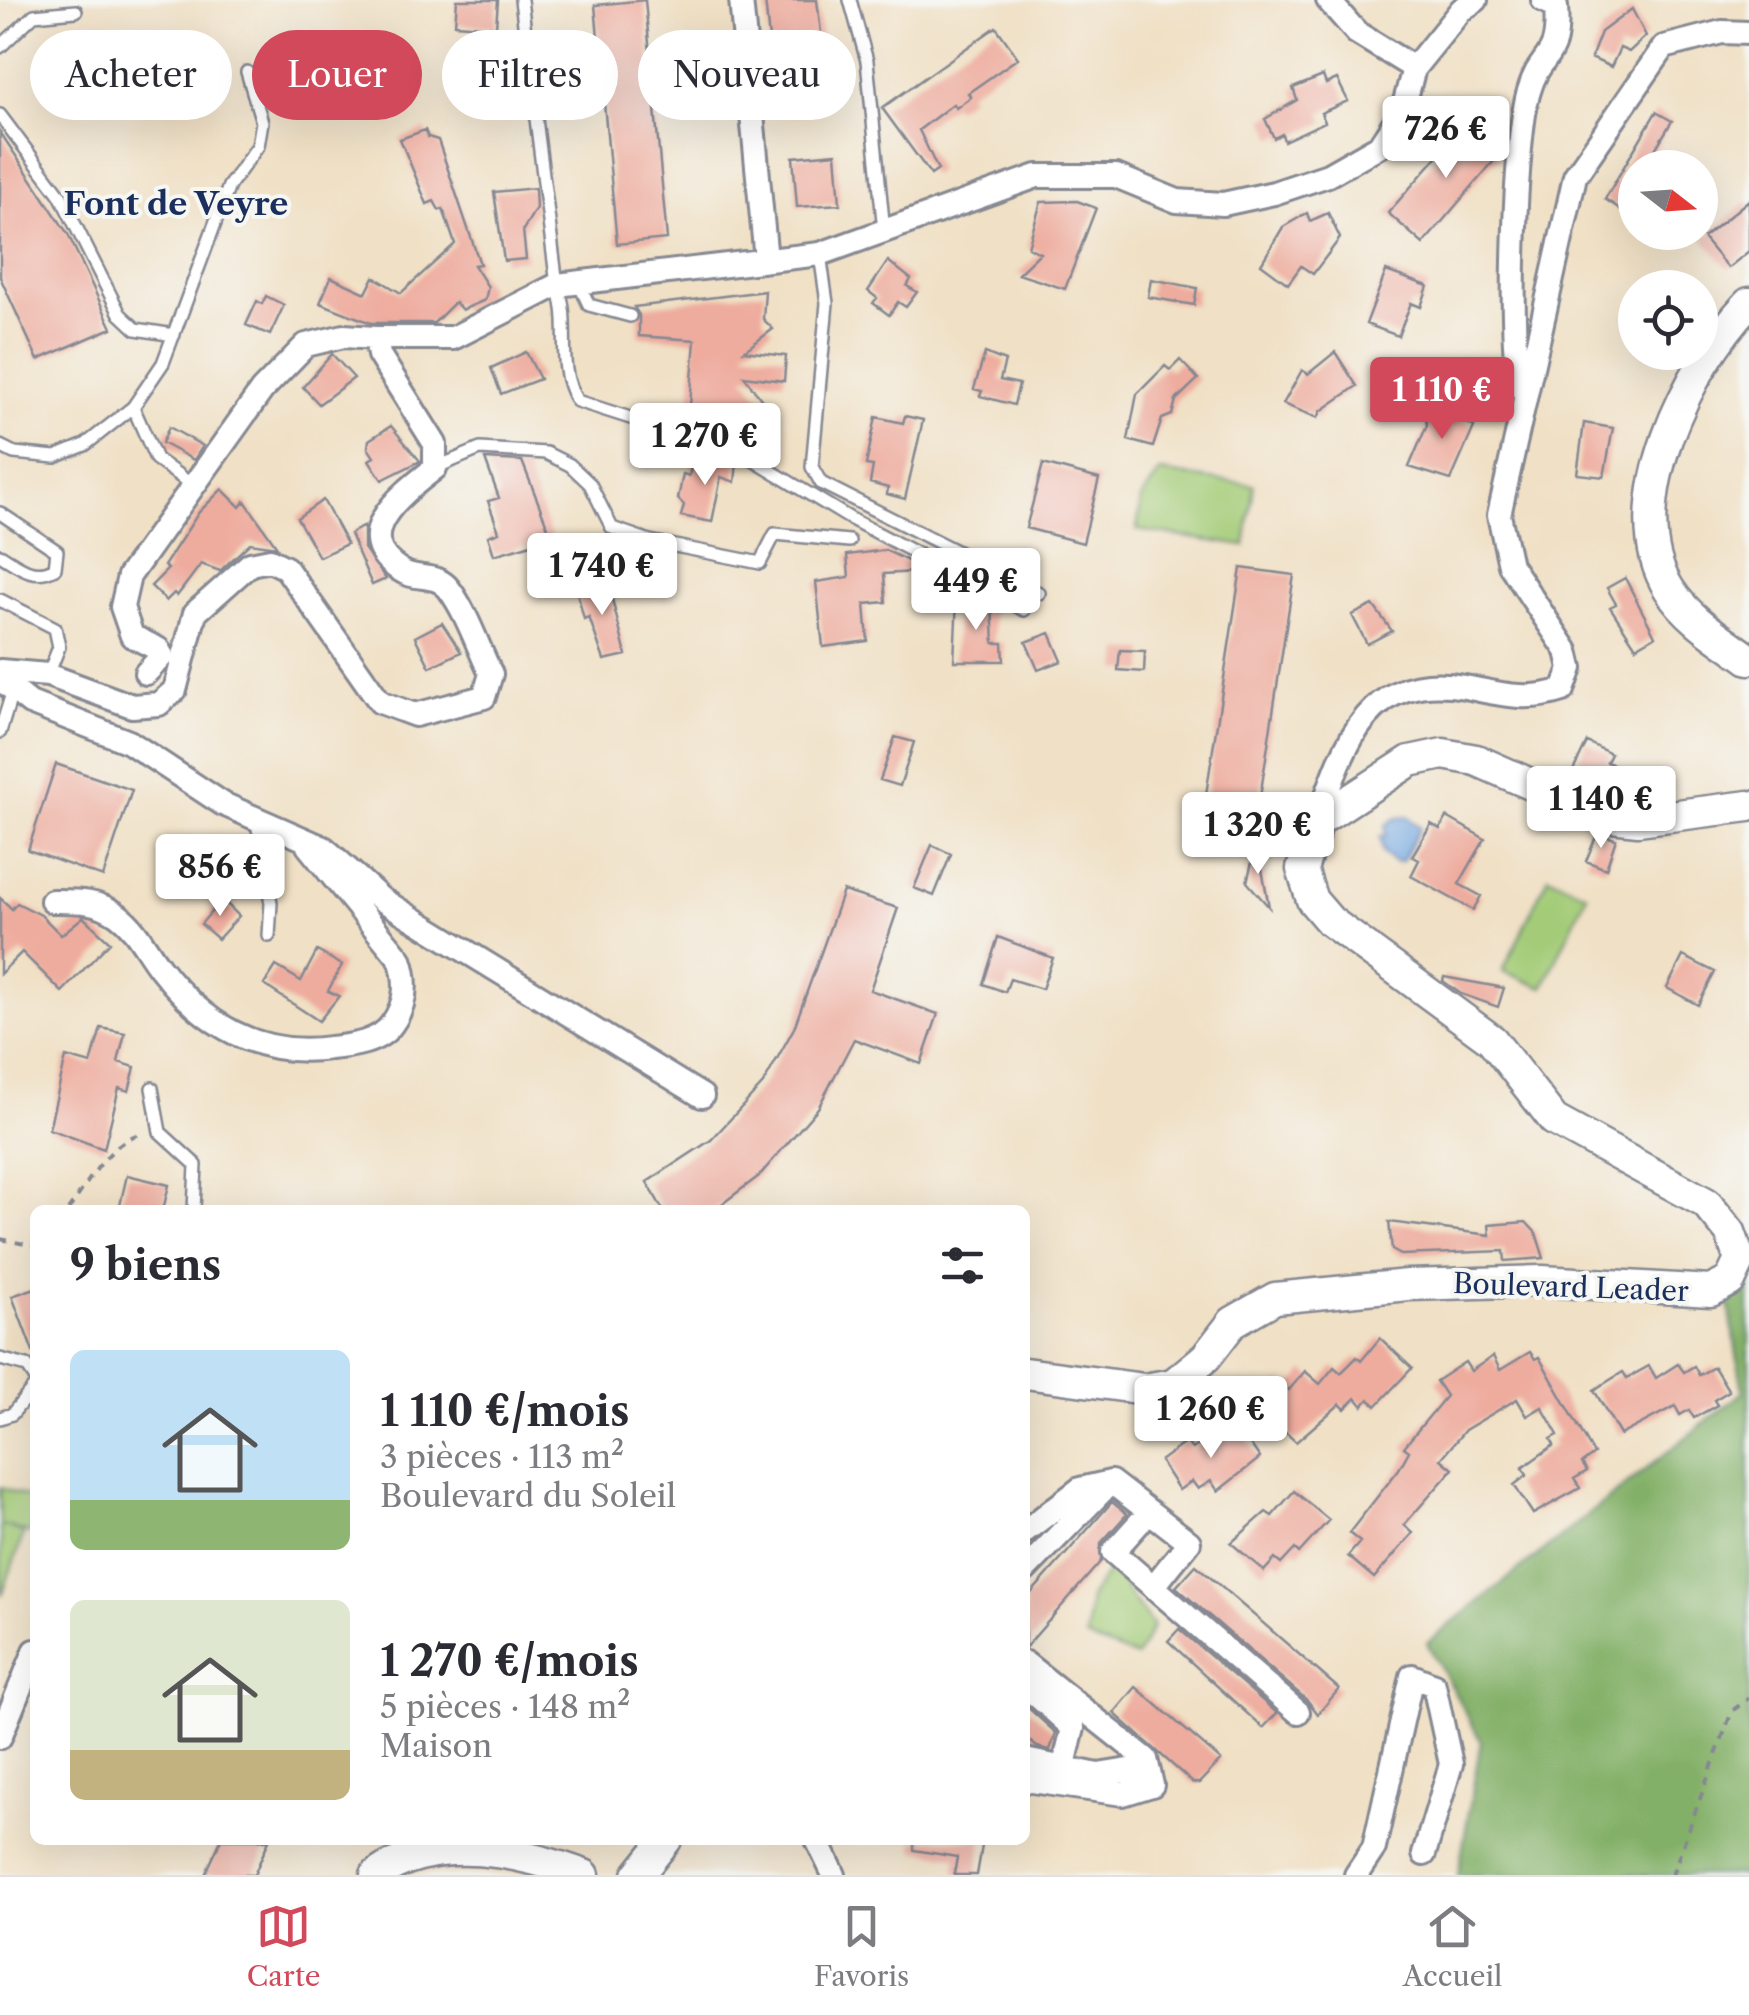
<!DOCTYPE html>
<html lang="fr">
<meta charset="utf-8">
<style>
body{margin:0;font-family:"Libre Caslon Text",serif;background:#f2f2f3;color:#2b2b33;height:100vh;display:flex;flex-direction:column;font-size:38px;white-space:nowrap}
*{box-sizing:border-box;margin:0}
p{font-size:32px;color:#7c7c81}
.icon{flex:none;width:55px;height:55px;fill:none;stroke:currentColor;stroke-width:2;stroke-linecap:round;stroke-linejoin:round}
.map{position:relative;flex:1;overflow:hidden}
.details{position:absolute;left:30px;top:1205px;width:1000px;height:640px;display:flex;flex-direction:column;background:#fff;border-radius:15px;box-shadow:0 10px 40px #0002}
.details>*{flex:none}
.top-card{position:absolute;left:30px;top:30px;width:1000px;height:90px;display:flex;gap:20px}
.needle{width:65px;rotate:107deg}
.tools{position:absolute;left:1618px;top:150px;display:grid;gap:20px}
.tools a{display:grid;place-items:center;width:100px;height:100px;border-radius:50%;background:#fff;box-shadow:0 10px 40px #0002;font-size:50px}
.price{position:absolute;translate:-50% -85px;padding:0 22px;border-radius:10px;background:#fff;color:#222;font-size:32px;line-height:65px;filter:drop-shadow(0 2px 5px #0008)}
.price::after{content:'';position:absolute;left:50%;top:60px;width:30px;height:22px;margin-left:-15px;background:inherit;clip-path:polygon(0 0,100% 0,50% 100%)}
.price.current{background:#d1495b;color:#fff}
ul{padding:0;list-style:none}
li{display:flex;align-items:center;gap:30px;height:250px;padding:0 40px}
li span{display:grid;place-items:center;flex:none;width:280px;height:200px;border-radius:15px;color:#555}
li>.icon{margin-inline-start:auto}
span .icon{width:120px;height:120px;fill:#fffc;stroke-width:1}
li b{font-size:42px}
h2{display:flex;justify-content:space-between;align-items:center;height:120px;padding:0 40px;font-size:42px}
.tag{padding:0 35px;border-radius:45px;background:#fff;box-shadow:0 10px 40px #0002;font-size:35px;line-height:90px}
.tag.current{background:#d1495b;color:#fff}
.dock{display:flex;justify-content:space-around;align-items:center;height:140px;border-top:2px solid #e1e1e2;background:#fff;font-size:28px;color:#7c7c81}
.dock a{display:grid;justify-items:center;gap:5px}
.dock .current{color:#d1495b}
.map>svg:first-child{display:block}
.green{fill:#a4cc78;stroke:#607e6b;stroke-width:2.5}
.forest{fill:#83b068;stroke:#4f7063;stroke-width:2.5}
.water{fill:#75a8e1;stroke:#486ca0;stroke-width:2.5}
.building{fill:#eeac9e}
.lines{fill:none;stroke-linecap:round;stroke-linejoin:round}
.service-casing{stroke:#868892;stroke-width:16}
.minor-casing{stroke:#868892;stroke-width:28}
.tertiary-casing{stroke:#868892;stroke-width:35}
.path{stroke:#868892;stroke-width:4;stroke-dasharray:8 8;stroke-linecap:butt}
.service{stroke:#fff;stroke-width:11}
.minor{stroke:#fff;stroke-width:22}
.tertiary{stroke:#fff;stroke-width:30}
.labels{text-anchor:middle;stroke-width:8;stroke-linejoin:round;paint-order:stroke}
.street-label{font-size:28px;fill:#1b2f5e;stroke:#f6f6f2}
.quarter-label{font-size:32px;font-weight:bold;fill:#1b2f5e;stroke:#f6f6f2}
</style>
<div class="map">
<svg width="1749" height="1875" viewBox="0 0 1749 1875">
<rect width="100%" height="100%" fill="#f6f6f2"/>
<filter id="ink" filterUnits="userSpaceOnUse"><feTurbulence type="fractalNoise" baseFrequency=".01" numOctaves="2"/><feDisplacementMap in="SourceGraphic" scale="20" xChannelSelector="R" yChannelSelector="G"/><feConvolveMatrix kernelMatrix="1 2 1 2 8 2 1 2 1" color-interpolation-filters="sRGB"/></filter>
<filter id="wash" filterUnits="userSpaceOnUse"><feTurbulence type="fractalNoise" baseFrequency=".0048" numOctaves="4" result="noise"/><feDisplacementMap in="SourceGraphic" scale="40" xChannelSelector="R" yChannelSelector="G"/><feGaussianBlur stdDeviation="2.25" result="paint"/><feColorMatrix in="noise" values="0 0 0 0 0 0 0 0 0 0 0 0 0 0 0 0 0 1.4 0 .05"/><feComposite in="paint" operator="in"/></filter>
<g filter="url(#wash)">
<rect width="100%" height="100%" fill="#f0e0c5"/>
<path class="green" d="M 1160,472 L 1254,485 L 1245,546 L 1137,530 L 1141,499 Z
M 1548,876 L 1587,894 L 1543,988 L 1503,971 Z
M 0,1487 L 35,1500 L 32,1534 L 3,1525 L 24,1533 L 2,1595 Z
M 1112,1567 L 1130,1583 L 1125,1589 L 1153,1626 L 1136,1657 L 1086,1638 L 1090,1596 Z"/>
<path class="forest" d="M 1749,1282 L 1749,1875 L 1458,1875 L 1481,1741 L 1427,1643 L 1743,1392 L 1728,1299 Z"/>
<path class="water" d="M 1408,817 L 1420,828 L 1401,862 L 1394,862 L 1383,852 L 1380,836 L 1386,836 L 1386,825 L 1396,818 Z"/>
<g id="blocks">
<path class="building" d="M 457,0 L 498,0 L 496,27 L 455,24 Z
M 645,0 L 667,239 L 617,244 L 595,5 Z
M 765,0 L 817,0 L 827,82 L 774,88 Z
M 1632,9 L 1646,36 L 1629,52 L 1620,48 L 1611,67 L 1591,58 L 1601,32 Z
M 996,27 L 1018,58 L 968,93 L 971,97 L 956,108 L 953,104 L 919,130 L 938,170 L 931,175 L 882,108 Z
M 509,55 L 516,111 L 479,115 L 473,58 Z
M 1323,76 L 1326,84 L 1337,79 L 1348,101 L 1321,113 L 1325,122 L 1284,141 L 1282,134 L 1274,138 L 1265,119 L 1297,100 L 1293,88 Z
M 1656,112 L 1672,121 L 1644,168 L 1635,168 L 1635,183 L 1620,209 L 1605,199 Z
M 1470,119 L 1504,149 L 1423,244 L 1388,213 Z
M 425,130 L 428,137 L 438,140 L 480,264 L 474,265 L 488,287 L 485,300 L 462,310 L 455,302 L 434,323 L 371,323 L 320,303 L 331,277 L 366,293 L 374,277 L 401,293 L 455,244 L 443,209 L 439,210 L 434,201 L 427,204 L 400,139 Z
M 0,132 L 68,234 L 112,328 L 38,360 L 0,277 Z
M 836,153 L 840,204 L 797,207 L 793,157 Z
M 535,188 L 536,208 L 523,230 L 526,259 L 504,261 L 494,192 Z
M 1749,200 L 1749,251 L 1728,268 L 1703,238 Z
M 1077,201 L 1096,208 L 1065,289 L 1018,274 L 1040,253 L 1028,247 L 1041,202 Z
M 1307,213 L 1310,221 L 1328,213 L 1340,238 L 1313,274 L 1301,266 L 1288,284 L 1261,264 L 1283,227 Z
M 888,261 L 911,279 L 907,286 L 917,292 L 906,307 L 898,302 L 889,315 L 873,303 L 877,298 L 868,291 Z
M 1386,271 L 1428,286 L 1421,307 L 1411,303 L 1398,336 L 1366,324 Z
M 1151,279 L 1197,288 L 1194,305 L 1148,297 Z
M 765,291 L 763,319 L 773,329 L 744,351 L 786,356 L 784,381 L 744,376 L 764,403 L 754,412 L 752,434 L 740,443 L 720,437 L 722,428 L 689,418 L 695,340 L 639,336 L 639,315 L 634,307 Z
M 266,296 L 284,305 L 270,335 L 246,325 L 257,301 L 262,304 Z
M 526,352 L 540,379 L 501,394 L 491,368 Z
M 1335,352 L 1357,386 L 1321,411 L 1318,418 L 1283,404 L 1302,370 L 1308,374 Z
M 985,353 L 1005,361 L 1000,380 L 1019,384 L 1014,405 L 980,396 L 982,391 L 974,389 Z
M 332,354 L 354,378 L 319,404 L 303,387 Z
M 1180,360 L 1198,379 L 1176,400 L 1172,415 L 1162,419 L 1153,447 L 1128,440 L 1137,394 L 1165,366 L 1170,370 Z
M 1443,405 L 1443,409 L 1456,407 L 1458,417 L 1474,427 L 1451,480 L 1409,467 L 1427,425 L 1424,408 Z
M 905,416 L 923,420 L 905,499 L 887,494 L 888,488 L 870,483 L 873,466 L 866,465 L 876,417 L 903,423 Z
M 1584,423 L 1613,428 L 1604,477 L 1577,474 Z
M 391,426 L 420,461 L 382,480 L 369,460 L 374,457 L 368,448 L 369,440 Z
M 169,427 L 203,446 L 194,460 L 162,443 Z
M 717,456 L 737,462 L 735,482 L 721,477 L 712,522 L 681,516 L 684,505 L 678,499 L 683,474 L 689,476 L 692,464 L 714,468 Z
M 485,459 L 522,461 L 552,538 L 494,555 L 488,536 L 499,532 L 488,501 L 499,498 Z
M 1043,464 L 1099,479 L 1083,543 L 1026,528 Z
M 222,489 L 240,507 L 245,501 L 277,547 L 250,543 L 220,571 L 201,564 L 177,596 L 174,593 L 166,601 L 151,586 L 168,569 L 164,566 L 199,512 Z
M 323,500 L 347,544 L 319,557 L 297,518 Z
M 364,526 L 364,548 L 386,579 L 372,585 L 350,534 Z
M 885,550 L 929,571 L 884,574 L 886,602 L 865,604 L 868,641 L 823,647 L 816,582 L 849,577 L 847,555 Z
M 1241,568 L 1294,575 L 1257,817 L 1235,814 L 1237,805 L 1205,801 Z
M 1625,578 L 1655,636 L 1636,647 L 1610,607 L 1616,604 L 1607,588 Z
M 607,579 L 626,655 L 604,660 L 589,617 L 584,619 L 576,588 Z
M 977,597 L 978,603 L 992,604 L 994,643 L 1003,643 L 1004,661 L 954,661 L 957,598 Z
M 1373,605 L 1392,631 L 1367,644 L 1352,615 Z
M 442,623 L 461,652 L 430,667 L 415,637 Z
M 1050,633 L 1062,661 L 1038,670 L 1026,642 Z
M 1120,650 L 1145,651 L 1144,672 L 1118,670 Z
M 895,737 L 914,742 L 900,786 L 880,780 Z
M 1587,742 L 1611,754 L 1607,762 L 1622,769 L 1615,786 L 1606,781 L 1604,786 L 1573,771 Z
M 56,764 L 132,790 L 103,877 L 28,850 Z
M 1447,817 L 1485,839 L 1459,884 L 1481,896 L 1473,910 L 1411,876 L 1419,860 L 1412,856 L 1431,824 L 1440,829 Z
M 1597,834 L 1616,839 L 1606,869 L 1586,861 Z
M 1257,842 L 1269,907 L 1247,882 Z
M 932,845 L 951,854 L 934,896 L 914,888 Z
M 843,891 L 898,908 L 870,990 L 938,1014 L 921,1064 L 854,1039 L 818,1108 L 759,1176 L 714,1210 L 663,1210 L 647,1182 L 711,1140 L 763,1084 L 794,1028 Z
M 0,898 L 12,909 L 17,903 L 41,915 L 61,935 L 83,917 L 110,942 L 62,992 L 22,952 L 0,974 Z
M 222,899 L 239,916 L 218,939 L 201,924 Z
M 998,937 L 1053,958 L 1042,989 L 1010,979 L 1005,992 L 983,984 Z
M 317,951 L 342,965 L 328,991 L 339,996 L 319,1021 L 264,985 L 276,966 L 301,981 Z
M 1683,956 L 1715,972 L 1698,1005 L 1667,988 Z
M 1444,977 L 1504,988 L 1498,1007 L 1461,994 L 1443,981 Z
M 101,1028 L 125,1033 L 118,1062 L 135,1067 L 129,1091 L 119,1088 L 104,1149 L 49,1129 L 66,1057 L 91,1064 Z
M 127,1175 L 169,1185 L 163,1210 L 119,1210 Z
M 1389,1222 L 1490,1235 L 1489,1225 L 1526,1222 L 1536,1233 L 1544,1258 L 1505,1261 L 1504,1251 L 1401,1255 L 1392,1250 Z
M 35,1288 L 35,1352 L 33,1352 L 12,1296 Z
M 1380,1338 L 1412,1368 L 1376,1406 L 1369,1399 L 1363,1406 L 1356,1398 L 1345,1409 L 1340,1404 L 1296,1442 L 1259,1408 L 1281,1383 L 1289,1390 L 1305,1371 L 1320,1384 L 1334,1367 L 1341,1373 L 1357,1357 L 1361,1361 Z
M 1530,1352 L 1535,1359 L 1539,1357 L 1594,1454 L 1582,1463 L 1587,1471 L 1574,1479 L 1580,1488 L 1533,1514 L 1514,1485 L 1527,1475 L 1522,1468 L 1554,1445 L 1551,1439 L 1558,1435 L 1542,1407 L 1527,1416 L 1517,1399 L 1465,1430 L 1441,1459 L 1453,1469 L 1404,1525 L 1413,1533 L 1374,1578 L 1348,1556 L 1360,1542 L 1349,1533 L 1399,1469 L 1409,1451 L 1404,1447 L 1446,1396 L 1436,1381 L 1465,1362 L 1471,1371 L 1493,1356 L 1500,1370 Z
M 1678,1364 L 1684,1372 L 1694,1366 L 1699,1375 L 1714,1367 L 1729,1391 L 1714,1400 L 1717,1405 L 1694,1418 L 1689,1410 L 1680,1415 L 1675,1406 L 1620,1435 L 1594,1390 L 1623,1372 L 1627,1378 L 1649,1366 L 1656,1378 Z
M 1222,1429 L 1229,1440 L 1242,1432 L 1260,1458 L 1218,1491 L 1211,1481 L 1198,1489 L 1192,1481 L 1179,1490 L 1160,1461 L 1186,1442 L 1192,1449 Z
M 1294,1491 L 1329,1520 L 1299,1553 L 1295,1549 L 1281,1564 L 1275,1559 L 1264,1571 L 1231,1543 L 1266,1512 L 1272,1516 Z
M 1112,1502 L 1127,1514 L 1101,1543 L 1101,1561 L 1025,1648 L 1025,1600 Z
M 1196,1565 L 1339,1689 L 1318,1714 L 1308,1701 L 1176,1587 Z
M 1179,1629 L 1277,1713 L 1263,1728 L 1168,1641 Z
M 1136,1687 L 1221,1760 L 1199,1783 L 1193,1783 L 1114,1713 Z
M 1025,1705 L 1056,1733 L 1050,1750 L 1037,1747 L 1025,1737 Z
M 221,1840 L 269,1840 L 254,1875 L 205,1875 Z
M 914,1840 L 983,1840 L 977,1875 L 954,1875 L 957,1857 L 914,1850 Z"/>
</g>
</g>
<g filter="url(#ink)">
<use href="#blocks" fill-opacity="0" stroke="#868892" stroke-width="2.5"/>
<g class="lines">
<g class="service-casing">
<path id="service" d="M 521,0 L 557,285 C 573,323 554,364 577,401 L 743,454 L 849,518 L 1024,610
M 850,0 L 867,61 L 884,231
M 0,47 L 34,15 L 76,11
M 0,115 L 60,195 L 120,314 L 136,329 L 174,335
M 820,254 L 827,303 L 812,467 L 821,483 L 1039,593
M 578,282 L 589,305 L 630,316
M 133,407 L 156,459 L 192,485
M 0,446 L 14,453 L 55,457 L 85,445 L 133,407 L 163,363 L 229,186 L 258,146 L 262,122 L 247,72
M 435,468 L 480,449 L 546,453 L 570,465 L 590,484 L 612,528 L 650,541 L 760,563 L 775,534 L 849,541
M 0,513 L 57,551 L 55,568 C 33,580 19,566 0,555
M 0,600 L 55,628 L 59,647 L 48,675
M 0,732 L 12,693
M 256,817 L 271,903 L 269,936
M 152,1088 L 160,1132 L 196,1165 L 194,1210
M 0,1359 L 27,1366 L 35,1378
M 0,1418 L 12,1414 L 35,1386"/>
</g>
<g class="minor-casing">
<path id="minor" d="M 741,0 L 766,260
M 1328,0 L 1357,33 L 1414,68
M 1521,388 C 1507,348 1515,133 1529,91 C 1541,49 1560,64 1556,7 L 1543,0
M 0,671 L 48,675 L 132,706 L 159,704 L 175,690 L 195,613 L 250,564 L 270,560 L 286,568 L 380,702 L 415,715 L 484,697 L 491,674 C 478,647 467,613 449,589 C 436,572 415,581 400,570 C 345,534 406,491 435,468 L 435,444 L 379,355 L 376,338 L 453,338 L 557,285 L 820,254 L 1037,176 L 1116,176 L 1177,201 L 1223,204 L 1274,193 L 1328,175 L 1379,146 L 1403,109 L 1414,68 L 1461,10 L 1476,0
M 146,673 L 162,656 L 158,649 L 132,636 L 122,607 L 129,576 L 262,390 L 306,345 L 344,336 L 376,338
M 0,679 L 30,703 L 129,742 L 223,804 L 324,848 L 381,899 L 702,1096
M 1318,821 C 1343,748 1366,669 1465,687 C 1501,694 1528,702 1563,690 L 1571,668 L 1567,651 L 1510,565 L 1499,515 L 1575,176 L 1664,47 L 1722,32 L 1749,33
M 52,901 C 77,901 97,900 118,915 C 137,929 146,950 160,968 C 203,1024 257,1058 330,1048 C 351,1046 379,1043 392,1024 C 407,1003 408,982 400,959 L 308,846
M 1149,1512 L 1113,1552 L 1298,1712
M 1025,1531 L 1080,1489 L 1111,1482 L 1189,1542 L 1154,1586
M 1025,1570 L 1111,1482
M 1025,1663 L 1146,1759 L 1152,1785 L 1123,1794 L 1025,1780
M 1025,1685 L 1073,1728 L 1063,1769
M 0,1737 L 35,1651
M 1025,1760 L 1098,1775 L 1147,1767
M 817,1840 L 834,1875
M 1356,1875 L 1374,1848 L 1412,1676 L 1434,1685 L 1451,1764 L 1424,1854"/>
</g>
<g class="tertiary-casing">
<path id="tertiary" d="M 1749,303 C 1690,364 1617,506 1669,589 C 1688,619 1720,638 1749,659
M 1025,1373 L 1144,1389 L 1173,1384 L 1206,1357 L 1233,1322 L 1275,1298 L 1408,1285 L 1542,1281 L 1711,1291 L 1730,1281 L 1740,1260 L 1730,1232 L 1706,1203 L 1554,1120 L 1492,1040 L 1330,921 L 1312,900 L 1302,869 L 1318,821 L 1410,761 L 1443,754 L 1476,760 L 1603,816 L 1638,820 L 1749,806
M 376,1875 C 437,1832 521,1852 584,1875
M 638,1875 L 666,1840"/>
</g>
<path class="path" d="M 68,1210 C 88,1184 111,1137 145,1133
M 0,1239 L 35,1246
M 1672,1875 L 1732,1711 L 1749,1698"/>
<use href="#service" class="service"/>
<use href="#minor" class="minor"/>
<use href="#tertiary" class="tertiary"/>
</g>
</g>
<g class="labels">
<g class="street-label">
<text transform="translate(1571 1287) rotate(2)" y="10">Boulevard Leader</text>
</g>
<g class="quarter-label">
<text x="176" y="215">Font de Veyre</text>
</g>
</g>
</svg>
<div class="tools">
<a><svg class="needle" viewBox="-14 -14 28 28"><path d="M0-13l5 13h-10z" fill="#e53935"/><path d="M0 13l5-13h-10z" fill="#7c7c81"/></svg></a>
<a><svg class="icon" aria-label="locate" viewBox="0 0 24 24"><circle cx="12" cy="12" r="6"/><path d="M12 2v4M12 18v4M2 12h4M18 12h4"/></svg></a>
</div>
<b class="price" style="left:1446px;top:181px">726 €</b>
<b class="price current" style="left:1442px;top:442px">1 110 €</b>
<b class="price" style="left:705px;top:488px">1 270 €</b>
<b class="price" style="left:602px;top:618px">1 740 €</b>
<b class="price" style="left:976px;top:633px">449 €</b>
<b class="price" style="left:1601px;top:851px">1 140 €</b>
<b class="price" style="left:1258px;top:877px">1 320 €</b>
<b class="price" style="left:220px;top:919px">856 €</b>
<b class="price" style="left:1211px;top:1461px">1 260 €</b>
<div class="top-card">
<a class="tag">Acheter</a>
<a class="tag current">Louer</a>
<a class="tag">Filtres</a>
<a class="tag">Nouveau</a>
</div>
<section class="details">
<h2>9 biens<svg class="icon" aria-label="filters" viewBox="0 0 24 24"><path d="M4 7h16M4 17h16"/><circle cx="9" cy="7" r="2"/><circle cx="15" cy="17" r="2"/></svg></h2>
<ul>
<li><span style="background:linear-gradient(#bfe0f5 75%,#8fb573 0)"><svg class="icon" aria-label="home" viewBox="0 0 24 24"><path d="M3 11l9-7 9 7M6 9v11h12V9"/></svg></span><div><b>1 110 €/mois</b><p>3 pièces · 113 m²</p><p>Boulevard du Soleil</p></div></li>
<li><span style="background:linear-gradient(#dfe7d0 75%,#c2b280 0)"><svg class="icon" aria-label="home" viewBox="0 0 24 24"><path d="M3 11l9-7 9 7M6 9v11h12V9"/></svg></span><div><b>1 270 €/mois</b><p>5 pièces · 148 m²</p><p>Maison</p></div></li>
</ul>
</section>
</div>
<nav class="dock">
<a class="current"><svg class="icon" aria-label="map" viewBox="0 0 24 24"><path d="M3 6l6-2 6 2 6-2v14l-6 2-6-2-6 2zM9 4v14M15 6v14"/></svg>Carte</a>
<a><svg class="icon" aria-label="saved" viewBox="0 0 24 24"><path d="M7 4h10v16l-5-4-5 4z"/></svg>Favoris</a>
<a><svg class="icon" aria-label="home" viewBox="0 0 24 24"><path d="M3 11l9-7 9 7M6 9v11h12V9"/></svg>Accueil</a>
</nav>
